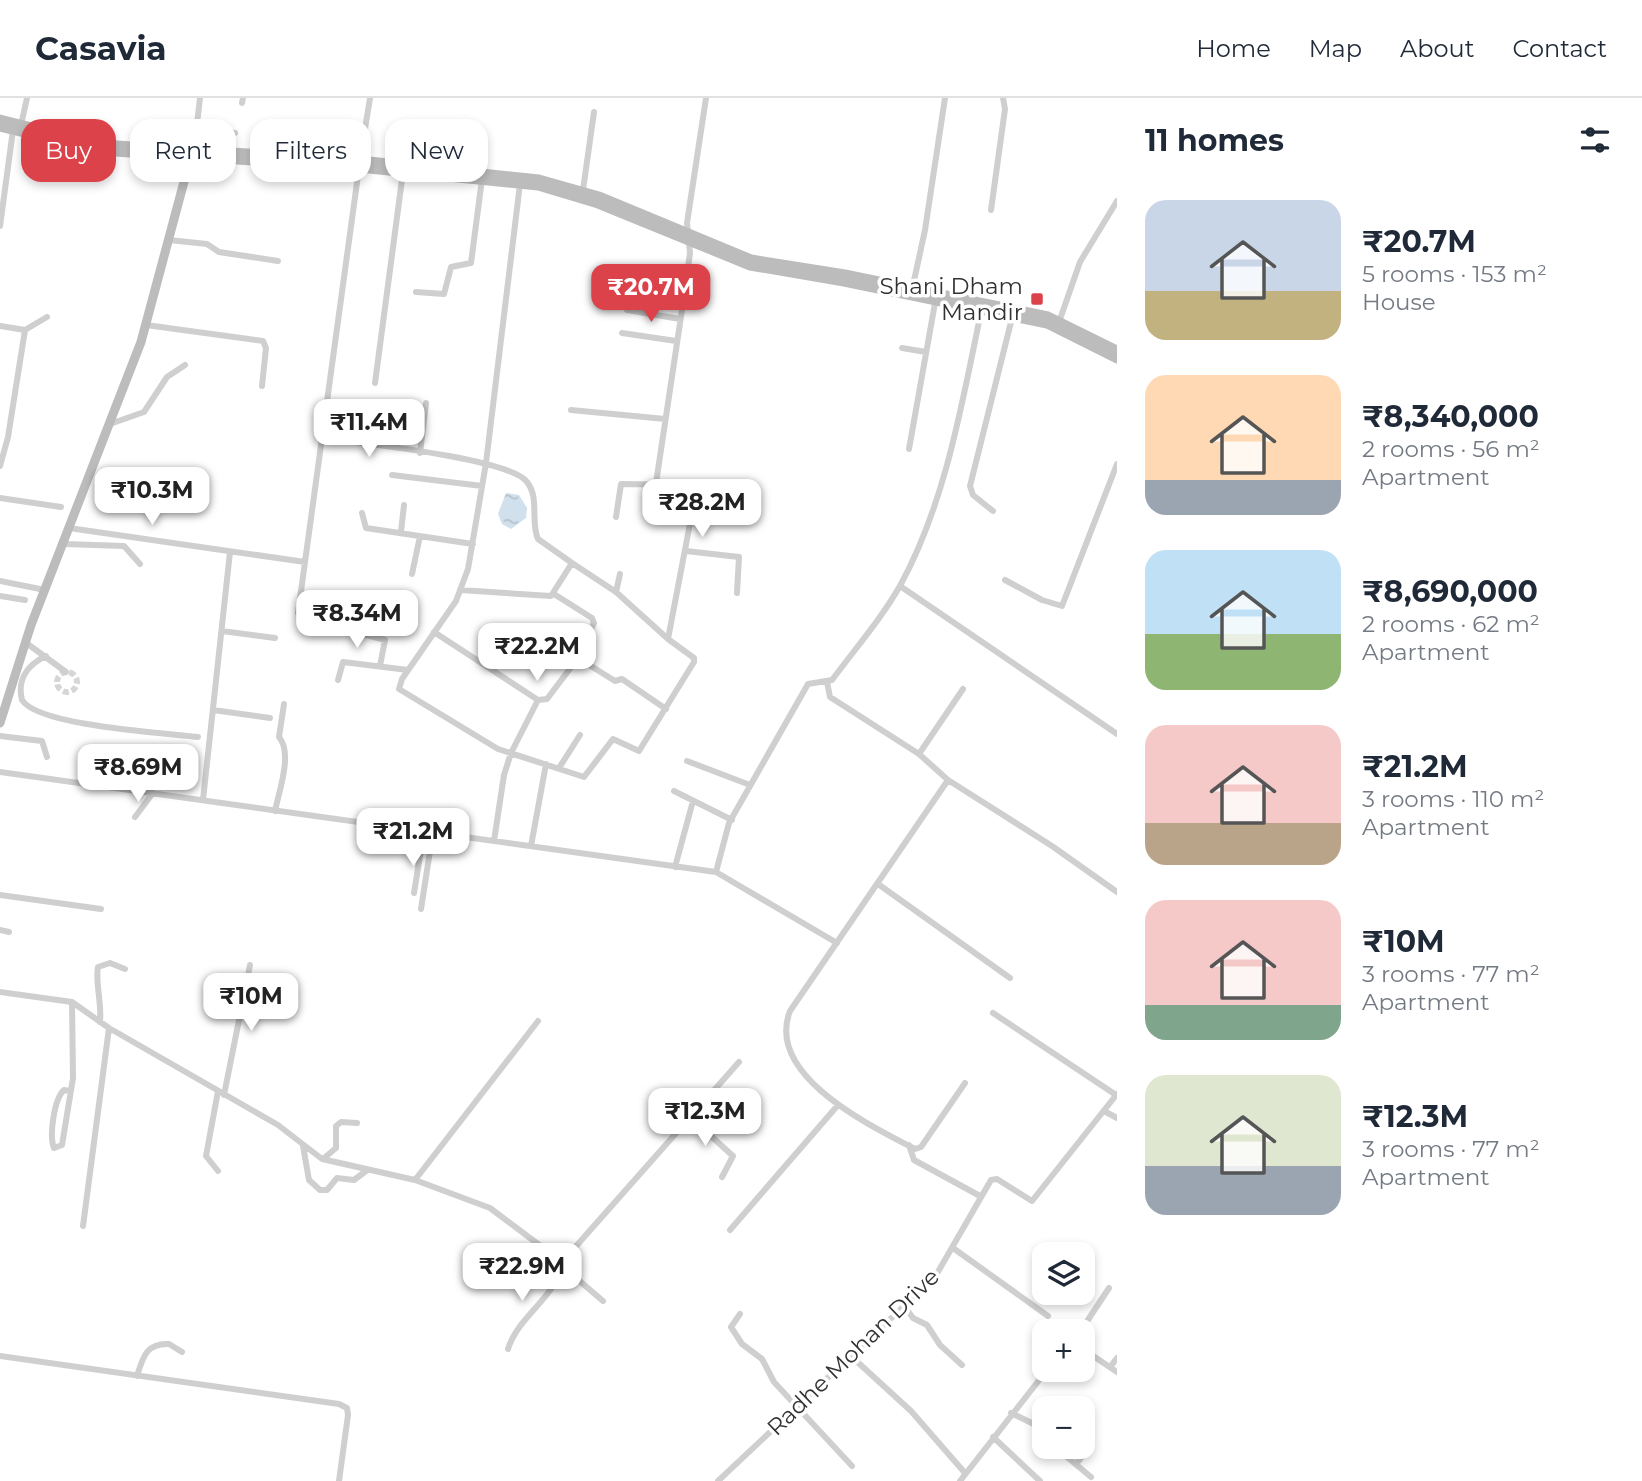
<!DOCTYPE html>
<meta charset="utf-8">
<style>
body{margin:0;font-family:Montserrat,sans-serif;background:#f2f2f3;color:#1f2937;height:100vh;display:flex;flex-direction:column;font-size:26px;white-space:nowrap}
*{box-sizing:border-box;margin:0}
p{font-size:23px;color:#747a83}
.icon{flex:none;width:38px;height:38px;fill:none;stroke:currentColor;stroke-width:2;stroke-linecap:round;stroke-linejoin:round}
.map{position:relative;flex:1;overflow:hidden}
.panel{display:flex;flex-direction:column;background:#fff;width:525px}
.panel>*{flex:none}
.guide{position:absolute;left:21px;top:21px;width:665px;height:63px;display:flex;gap:14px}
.controls{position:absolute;left:1032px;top:1144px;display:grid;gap:14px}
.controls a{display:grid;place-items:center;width:63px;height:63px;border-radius:14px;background:#fff;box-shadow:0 4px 10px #0003;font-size:35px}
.price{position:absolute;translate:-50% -60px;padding:0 16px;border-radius:14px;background:#fff;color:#222;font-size:23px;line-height:46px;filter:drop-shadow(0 2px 4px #0008)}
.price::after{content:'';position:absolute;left:50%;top:42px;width:21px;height:16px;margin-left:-10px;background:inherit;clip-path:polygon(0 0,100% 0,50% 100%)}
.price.active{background:#db424a;color:#fff}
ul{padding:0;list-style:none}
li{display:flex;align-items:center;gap:21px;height:175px;padding:0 28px}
li span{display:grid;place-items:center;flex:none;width:196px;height:140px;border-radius:21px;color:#555}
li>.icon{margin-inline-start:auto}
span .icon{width:84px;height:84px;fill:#fffc;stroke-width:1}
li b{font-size:30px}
h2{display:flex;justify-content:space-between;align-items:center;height:84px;padding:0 28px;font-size:30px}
.tag{padding:0 24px;border-radius:21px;background:#fff;box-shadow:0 4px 10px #0003;font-size:24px;line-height:63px}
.tag.active{background:#db424a;color:#fff}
header{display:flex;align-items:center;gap:42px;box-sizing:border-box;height:98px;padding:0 35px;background:#fff;border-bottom:2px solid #e0e1e3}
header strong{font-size:33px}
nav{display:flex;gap:38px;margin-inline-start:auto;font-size:24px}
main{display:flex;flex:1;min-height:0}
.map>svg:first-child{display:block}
.water{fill:url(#water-ripples)}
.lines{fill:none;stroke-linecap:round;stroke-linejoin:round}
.street-tunnel{stroke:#d6d6d6;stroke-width:6;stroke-dasharray:6 3;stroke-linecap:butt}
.street{stroke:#cfcfcf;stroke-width:6}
.secondary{stroke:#bcbcbc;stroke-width:9}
.poi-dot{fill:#db424a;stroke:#fff;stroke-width:2.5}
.labels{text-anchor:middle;stroke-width:7;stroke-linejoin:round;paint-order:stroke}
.poi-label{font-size:23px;fill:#323232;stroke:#fff;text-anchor:end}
.street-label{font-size:23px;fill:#323232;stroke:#fff}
</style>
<header>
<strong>Casavia</strong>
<nav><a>Home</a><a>Map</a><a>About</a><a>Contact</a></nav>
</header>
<main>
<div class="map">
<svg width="1117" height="1383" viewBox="0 0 1117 1383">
<defs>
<pattern id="water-ripples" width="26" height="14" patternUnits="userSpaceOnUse" patternTransform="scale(1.75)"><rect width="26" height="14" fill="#d0e0ec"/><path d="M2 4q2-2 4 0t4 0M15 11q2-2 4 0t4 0" fill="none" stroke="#b3c1cb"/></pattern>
</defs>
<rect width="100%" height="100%" fill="#fff"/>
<path class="water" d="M 506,395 L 519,397 L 527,410 L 526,420 L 511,431 L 502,426 L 498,416 Z"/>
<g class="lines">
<path class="street-tunnel" d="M57 584a10 10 0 1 1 20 0a10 10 0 1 1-20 0Z"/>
<path class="street" d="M 200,0 L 197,26 L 211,35
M 242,5 L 243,0
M 21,27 L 27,0
M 211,33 L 235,35
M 206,53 L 211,35 L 215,39 L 214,53
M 360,62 L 370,0
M 359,70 L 298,515 L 300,519 L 385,542 L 380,568
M 520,86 L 486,365 L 468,471 L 456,503 L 402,581 L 399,591 L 498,651 L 584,679 L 613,641 L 639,653 L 694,564 L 694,560 L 668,541
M 583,92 L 594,14
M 991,112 L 1005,11 L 1003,0
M 0,128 L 13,32
M 169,142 L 207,146 L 219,154 L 278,163
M 912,192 L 925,132 L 945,0
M 416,194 L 444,196 L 451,169 L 471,165 L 482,81
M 627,212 L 680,221
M 146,227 L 263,243 L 266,250 L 262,288
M 1058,227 L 1080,164 L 1117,103
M 0,228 L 25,232 L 47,219
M 622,235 L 676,243
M 902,250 L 926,254
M 375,285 L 403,74
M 571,312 L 665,321
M 110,326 L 144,314 L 167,279 L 185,267
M 323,340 C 358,345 509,360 527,384 C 540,400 530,424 538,441 L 572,465
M 909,351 L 935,205
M 420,355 L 426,305
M 0,368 L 8,339 L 25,232
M 392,377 L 482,388
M 656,385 L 685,192 L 690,155 L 687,125 L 706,0
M 0,400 L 61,409
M 993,413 L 973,397 L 970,388 L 1012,220
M 362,415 L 366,430 L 473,446
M 69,430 L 305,464
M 401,434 L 404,407
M 64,446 L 124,448 L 140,466
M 686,453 L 739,459 L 737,495
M 412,476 L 420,438
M 1005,482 L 1042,502 L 1062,508 L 1117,366
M 0,483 L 45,492
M 900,488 L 1117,636
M 460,492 L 551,498 L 572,465 L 616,494 L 668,541 L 692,415 L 694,387 L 621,386 L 616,419
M 616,494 L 620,476
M 0,498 L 25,502
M 222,533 L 275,540
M 434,534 L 538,602 L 547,601 L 578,560 L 594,525 L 592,520 L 554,496
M 25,544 L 66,574
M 46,558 C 27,567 17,582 22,602 C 38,628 165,635 198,639
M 578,560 L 615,583 L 622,581 L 666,611
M 338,582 L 343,564 L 408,572
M 827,584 L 830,599 L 919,656 L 948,682 L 790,913 C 765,977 869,1027 915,1051 L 921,1049 L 965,985
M 213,612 L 270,620
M 0,638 L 42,643 L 47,659
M 919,656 L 963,591
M 687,663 L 750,687
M 559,670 L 580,637
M 0,674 L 716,774 L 729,725 L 808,586 L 832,582 C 855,551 882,520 901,486 C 946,403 962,305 981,214
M 948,682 L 1052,748 L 1117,794
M 674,693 L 732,722
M 203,702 L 230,454
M 275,713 C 279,693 293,655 279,639 L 284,606
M 135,719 L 153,695
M 494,743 L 504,677 L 511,655 L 538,602
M 531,748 L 546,666
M 675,769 L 693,703
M 716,774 L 837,845
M 878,786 L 1010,880
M 414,795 L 424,733
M 0,797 L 101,811
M 421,811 L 433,734
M 0,832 L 9,834
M 0,894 L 72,904 L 109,930 L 278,1027 L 322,1061 L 415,1082 L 490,1110 L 562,1164 L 739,964
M 993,915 L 1116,997
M 100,924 C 102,905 95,884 98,869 L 110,865 L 125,871
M 70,993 L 64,992 C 54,1001 49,1038 54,1050 L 62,1047 L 73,980 L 72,904
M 218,993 L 206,1058 L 218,1073
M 224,997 L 250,867
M 1104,1013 L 1117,1020
M 691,1020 L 733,1058 L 722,1079
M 909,1047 L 914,1062 L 980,1098
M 303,1048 L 309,1082 L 320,1092 L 327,1092 L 337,1080 L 354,1082 L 366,1073
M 323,1061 L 336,1050 L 336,1028 L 341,1024 L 357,1025
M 415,1082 L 538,923
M 83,1128 L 109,930
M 730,1132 L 838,1007
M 953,1150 L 1048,1218
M 562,1168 L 603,1203
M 905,1209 L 913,1220 L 927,1227 L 940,1247 L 962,1267
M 740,1216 L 731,1229 L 742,1246 L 762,1261 L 774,1284 L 852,1368
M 1080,1234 L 1109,1190
M 508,1251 C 519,1216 557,1200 562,1164
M 1083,1251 L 1117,1274
M 0,1258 L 339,1306 L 347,1310 L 348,1317 L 339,1383
M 852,1259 L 911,1313 L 965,1375
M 1110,1269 L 1117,1260
M 137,1278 C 143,1259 146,1245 169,1246 L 182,1254
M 1011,1315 L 1040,1329 L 1045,1335
M 993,1339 L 1040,1383
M 1055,1349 L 1091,1379
M 1068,1360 L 1077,1349
M 1076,1366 L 1091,1348 L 1087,1342 L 1083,1343
M 718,1383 L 935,1179 L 991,1082 L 997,1081 L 1032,1103 L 1117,996
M 960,1383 L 1047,1272"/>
<path class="secondary" d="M 0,21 L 100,46 L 360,62 L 539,81 L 599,98 L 751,161 L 845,176 L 1048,218 L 1117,252
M 0,29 L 99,53 L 359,70 L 538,88 L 598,106 L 750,168 L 844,184 L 1047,226 L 1117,261
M 0,625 L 31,527 L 141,244 L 192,54"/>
</g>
<rect class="poi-dot" x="1030" y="194" width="14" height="14" rx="3.5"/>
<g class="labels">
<g class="poi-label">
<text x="1023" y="196">Shani Dham<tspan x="1023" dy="26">Mandir</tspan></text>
</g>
<g class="street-label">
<text transform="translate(853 1254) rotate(-44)" y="8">Radhe Mohan Drive</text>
</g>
</g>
</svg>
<div class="controls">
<a><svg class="icon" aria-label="layers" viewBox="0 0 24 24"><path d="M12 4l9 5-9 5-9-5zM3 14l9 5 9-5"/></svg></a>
<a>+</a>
<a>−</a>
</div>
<b class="price active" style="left:651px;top:226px">₹20.7M</b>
<b class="price" style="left:369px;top:361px">₹11.4M</b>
<b class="price" style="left:152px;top:429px">₹10.3M</b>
<b class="price" style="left:702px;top:441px">₹28.2M</b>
<b class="price" style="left:357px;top:552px">₹8.34M</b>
<b class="price" style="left:537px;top:585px">₹22.2M</b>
<b class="price" style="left:138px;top:706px">₹8.69M</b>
<b class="price" style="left:413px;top:770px">₹21.2M</b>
<b class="price" style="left:251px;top:935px">₹10M</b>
<b class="price" style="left:705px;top:1050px">₹12.3M</b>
<b class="price" style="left:522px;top:1205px">₹22.9M</b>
<div class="guide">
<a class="tag active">Buy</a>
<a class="tag">Rent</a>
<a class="tag">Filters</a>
<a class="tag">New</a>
</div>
</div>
<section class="panel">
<h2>11 homes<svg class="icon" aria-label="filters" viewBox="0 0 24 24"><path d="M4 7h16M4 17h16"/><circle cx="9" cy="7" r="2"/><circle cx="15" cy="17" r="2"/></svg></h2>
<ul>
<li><span style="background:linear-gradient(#c9d6e8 65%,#c2b280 0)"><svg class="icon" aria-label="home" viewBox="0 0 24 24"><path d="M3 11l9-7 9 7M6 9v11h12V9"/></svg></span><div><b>₹20.7M</b><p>5 rooms · 153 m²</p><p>House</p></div></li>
<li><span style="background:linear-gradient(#ffd9b3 75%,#9aa5b1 0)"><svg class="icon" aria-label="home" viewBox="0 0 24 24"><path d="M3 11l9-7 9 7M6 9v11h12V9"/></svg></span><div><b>₹8,340,000</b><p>2 rooms · 56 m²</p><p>Apartment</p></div></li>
<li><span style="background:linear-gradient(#bfe0f5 60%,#8fb573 0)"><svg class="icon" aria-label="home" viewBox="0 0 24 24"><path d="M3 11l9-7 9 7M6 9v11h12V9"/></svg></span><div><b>₹8,690,000</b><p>2 rooms · 62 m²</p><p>Apartment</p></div></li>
<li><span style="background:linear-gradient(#f6c9c9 70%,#b9a48a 0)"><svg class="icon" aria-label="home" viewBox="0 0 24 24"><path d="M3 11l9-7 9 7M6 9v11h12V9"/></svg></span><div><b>₹21.2M</b><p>3 rooms · 110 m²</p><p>Apartment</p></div></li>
<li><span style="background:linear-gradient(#f6c9c9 75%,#7fa58c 0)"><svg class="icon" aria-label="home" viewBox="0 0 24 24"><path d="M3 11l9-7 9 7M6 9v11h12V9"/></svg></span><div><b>₹10M</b><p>3 rooms · 77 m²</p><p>Apartment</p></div></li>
<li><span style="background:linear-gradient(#dfe7d0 65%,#9aa5b1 0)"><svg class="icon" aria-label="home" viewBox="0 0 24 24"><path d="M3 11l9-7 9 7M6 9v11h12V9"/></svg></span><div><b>₹12.3M</b><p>3 rooms · 77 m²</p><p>Apartment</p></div></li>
</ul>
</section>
</main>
